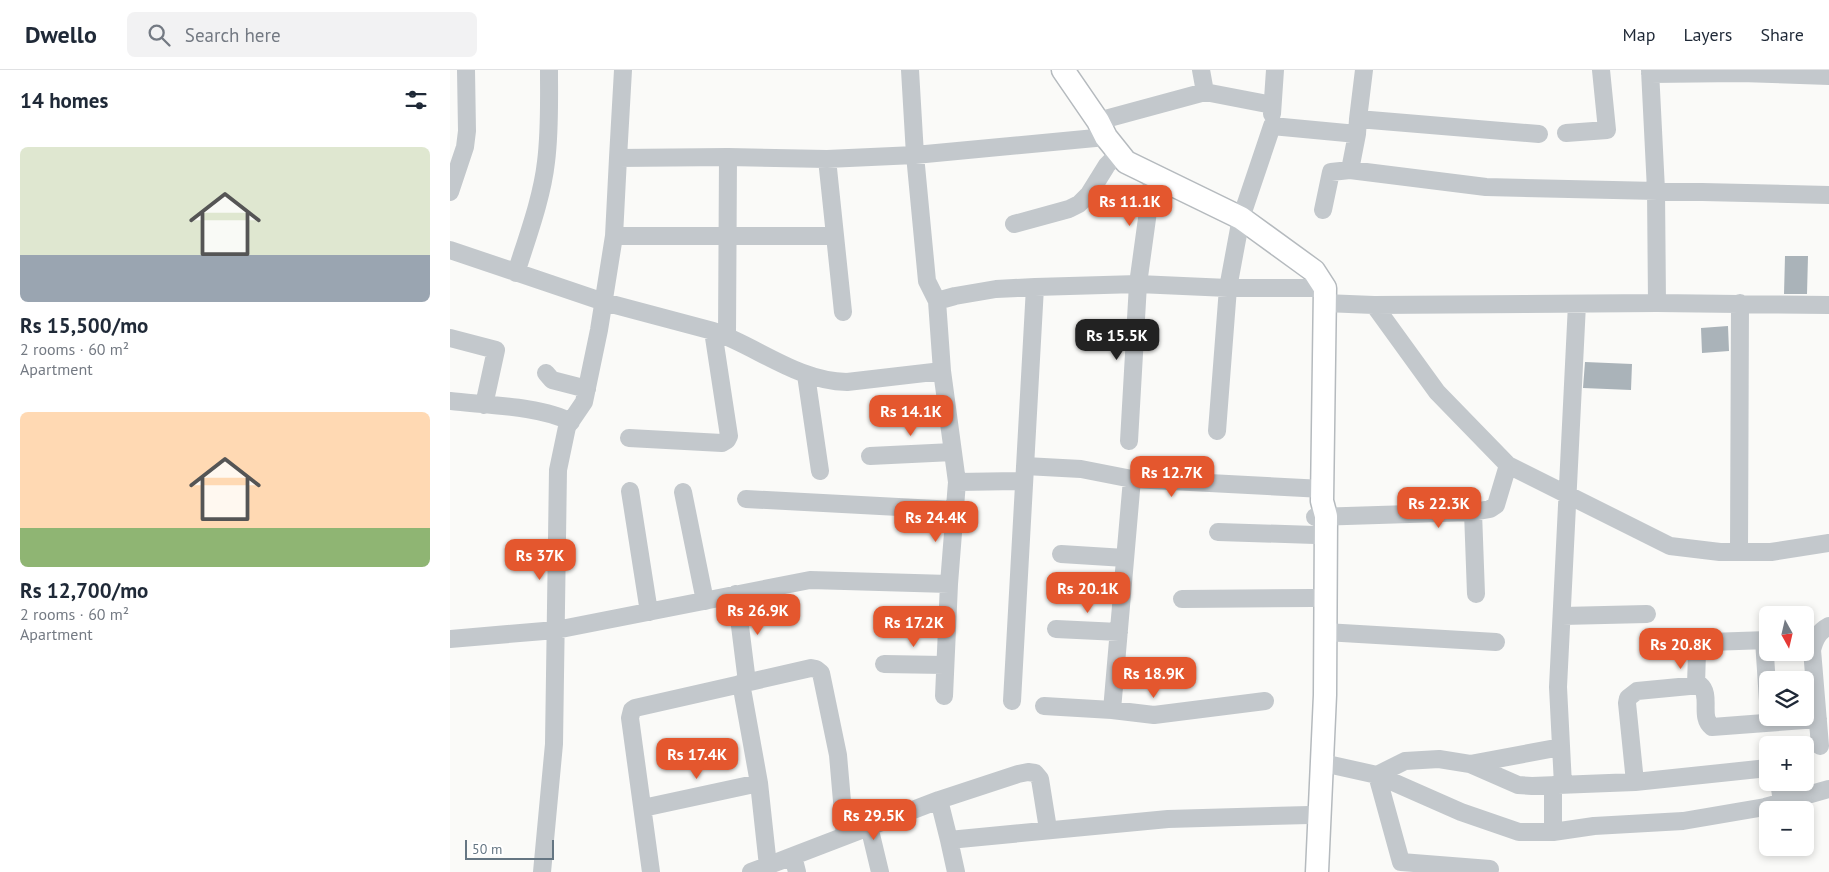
<!DOCTYPE html>
<meta charset="utf-8">
<style>
body{margin:0;font-family:"PT Sans",sans-serif;background:#f2f2f3;color:#1f2937;height:100vh;display:flex;flex-direction:column;font-size:19px;white-space:nowrap}
*{box-sizing:border-box;margin:0}
p{font-size:16px;color:#747a83}
.icon{flex:none;width:28px;height:28px;fill:none;stroke:currentColor;stroke-width:2;stroke-linecap:round;stroke-linejoin:round}
.map{position:relative;flex:1;overflow:hidden}
.drawer{display:flex;flex-direction:column;background:#fff;width:450px}
.drawer>*{flex:none}
.needle{width:32px;rotate:172deg}
.tools{position:absolute;left:1309px;top:536px;display:grid;gap:10px}
.tools a{display:grid;place-items:center;width:55px;height:55px;border-radius:8px;background:#fff;box-shadow:0 2px 8px #0003;font-size:25px}
.scale{position:absolute;left:15px;bottom:12px;width:89px;box-sizing:border-box;padding-left:5px;border:2px solid #657683;border-top:0;font-size:14px;line-height:18px;white-space:nowrap;color:#657683;-webkit-text-stroke:4px #fff;paint-order:stroke}
.price{position:absolute;translate:-50% -42px;padding:0 11px;border-radius:10px;background:#e4572e;color:#fff;font-size:16px;line-height:32px;filter:drop-shadow(0 1px 2px #0008)}
.price::after{content:'';position:absolute;left:50%;top:30px;width:15px;height:11px;margin-left:-8px;background:inherit;clip-path:polygon(0 0,100% 0,50% 100%)}
.price.active{background:#222;color:#fff}
ul{padding:0;list-style:none}
li{display:grid;align-content:center;gap:10px;height:265px;padding:0 20px}
li span{display:grid;place-items:center;height:155px;border-radius:8px;color:#555}
li>.icon{margin-inline-start:auto}
span .icon{width:90px;height:90px;fill:#fffc;stroke-width:1}
li b{font-size:21px}
h2{display:flex;justify-content:space-between;align-items:center;height:60px;padding:0 20px;font-size:21px}
header{display:flex;align-items:center;gap:30px;box-sizing:border-box;height:70px;padding:0 25px;background:#fff;border-bottom:1px solid #e0e1e3}
header strong{font-size:24px}
nav{display:flex;gap:28px;margin-inline-start:auto;font-size:18px}
.search{width:350px;height:45px;background:#f2f2f3;display:flex;align-items:center;gap:12px;box-sizing:border-box;padding:0 18px;border-radius:8px;color:#747a83;font-size:19px}
main{display:flex;flex:1;min-height:0}
.map>svg:first-child{display:block}
.building{fill:#aab3b9}
.lines{fill:none;stroke-linecap:round;stroke-linejoin:round}
.major-casing{stroke:#b5babe;stroke-width:25}
.minor{stroke:#c3c8cc;stroke-width:18}
.major{stroke:#fff;stroke-width:22}
</style>
<header>
<strong>Dwello</strong>
<div class="search"><svg class="icon" aria-label="search" viewBox="0 0 24 24"><circle cx="10" cy="10" r="6"/><path d="M15 15l6 6"/></svg>Search here</div>
<nav><a>Map</a><a>Layers</a><a>Share</a></nav>
</header>
<main>
<section class="drawer">
<h2>14 homes<svg class="icon" aria-label="filters" viewBox="0 0 24 24"><path d="M4 7h16M4 17h16"/><circle cx="9" cy="7" r="2"/><circle cx="15" cy="17" r="2"/></svg></h2>
<ul>
<li><span style="background:linear-gradient(#dfe7d0 70%,#9aa5b1 0)"><svg class="icon" aria-label="home" viewBox="0 0 24 24"><path d="M3 11l9-7 9 7M6 9v11h12V9"/></svg></span><div><b>Rs 15,500/mo</b><p>2 rooms · 60 m²</p><p>Apartment</p></div></li>
<li><span style="background:linear-gradient(#ffd9b3 75%,#8fb573 0)"><svg class="icon" aria-label="home" viewBox="0 0 24 24"><path d="M3 11l9-7 9 7M6 9v11h12V9"/></svg></span><div><b>Rs 12,700/mo</b><p>2 rooms · 60 m²</p><p>Apartment</p></div></li>
</ul>
</section>
<div class="map">
<svg width="1379" height="802" viewBox="0 0 1379 802">
<rect width="100%" height="100%" fill="#fafaf8"/>
<path class="building" d="M 1335,186 L 1358,186 L 1357,224 L 1334,224 Z
M 1278,256 L 1279,281 L 1252,283 L 1251,258 Z
M 1135,292 L 1182,294 L 1181,320 L 1133,318 Z"/>
<g class="lines">
<g class="major-casing">
<path id="major" d="M 613,0 L 648,51 L 656,67 L 676,92 L 791,148 L 864,201 L 875,218 L 872,431 L 876,446 L 875,625 L 867,802"/>
</g>
<path class="minor" d="M 460,0 L 465,85 L 477,211 L 487,231
M 1200,0 L 1206,120 L 1207,233
M 1200,4 L 1291,3 L 1379,6
M 755,22 L 822,35
M 822,44 L 825,0
M 908,49 L 914,0
M 648,51 L 755,22 L 751,0
M 1116,63 L 1157,60 L 1151,0
M 907,64 L 908,49 L 1089,64
M 168,88 L 173,0
M 377,89 L 393,242
M 900,100 L 1036,117 L 1379,125
M 0,122 L 15,77 L 17,61 L 16,0
M 564,154 L 619,139 L 629,134 L 639,124 L 657,95 L 669,83
M 164,166 L 385,166
M 0,180 L 154,232 L 263,261 C 308,277 347,311 397,312 L 492,301 L 507,412
M 66,203 C 77,168 92,128 96,92 C 100,61 99,31 99,0
M 874,233 L 924,235 L 1207,233 L 1379,235
M 924,235 L 987,322 L 1058,395 L 1220,476 L 1270,482 L 1321,482 L 1379,473
M 277,266 L 278,87
M 0,268 L 46,280 L 34,335
M 492,301 L 487,231 L 505,226 L 546,219 L 585,217 L 688,214 L 778,218 L 875,218
M 96,303 L 102,310 L 137,319
M 356,305 L 370,401
M 0,331 C 34,335 92,336 121,352
M 767,361 L 778,218 L 791,148 L 822,56 L 907,64 L 900,100 L 881,102 L 873,140
M 179,368 L 272,373 L 277,370 L 279,366 L 263,261
M 679,371 L 688,214 L 703,105
M 420,386 L 503,382
M 575,396 L 631,399 L 682,409 L 873,419
M 180,421 L 199,542
M 233,422 L 255,531
M 296,429 L 505,440
M 1023,442 L 1026,524
M 865,447 L 1023,442 L 1040,439 L 1046,435 L 1058,395
M 768,462 L 865,465
M 1289,482 L 1290,233
M 611,484 L 675,488
M 286,524 L 297,612
M 732,529 L 863,528
M 1112,546 L 1197,544
M 606,559 L 669,562
M 875,562 L 1046,572
M 0,569 L 106,560 L 360,510 L 499,514
M 1314,570 L 1318,631
M 434,594 L 494,595
M 291,613 L 309,713 L 318,796
M 1246,615 L 1247,582 L 1252,575 L 1259,572 L 1318,570
M 494,626 L 499,514 L 507,412 L 574,411
M 562,631 L 585,217
M 594,636 L 662,640 L 704,645 L 815,631
M 662,640 L 682,409
M 1370,676 L 1362,580 C 1365,569 1368,562 1379,556
M 873,693 L 927,705 L 951,792 L 1040,799
M 1020,694 L 1111,677
M 927,705 L 1011,742 L 1069,762 L 1103,762 L 1144,756 L 1233,751 L 1315,737 L 1379,719
M 927,705 L 955,691 L 989,689 L 1020,694 L 1068,715 L 1082,716 L 1185,712 L 1318,698
M 1185,712 L 1177,633 L 1178,628 L 1187,621 L 1250,615 C 1262,625 1249,647 1262,657 L 1368,649
M 1329,712 L 1332,732
M 1103,715 L 1103,762
M 1113,715 L 1108,617 L 1127,234
M 489,730 L 568,704 L 578,702 L 585,703 L 590,709 L 598,759
M 193,738 L 309,713
M 419,756 L 430,802
M 343,786 L 489,730 L 499,770
M 92,802 L 104,674 L 108,400 L 117,357 L 134,332 L 149,260 L 164,166 L 168,88 L 278,87 L 377,89 L 465,85 L 656,67
M 201,802 L 180,648 L 182,640 L 185,638 L 361,598 L 366,599 L 371,603 L 388,685 L 395,766
M 301,802 L 343,786 L 347,802
M 506,802 L 499,770 L 718,749 L 859,745"/>
<use href="#major" class="major"/>
</g>
</svg>
<div class="tools">
<a><svg class="needle" viewBox="-14 -14 28 28"><path d="M0-13l5 13h-10z" fill="#e53935"/><path d="M0 13l5-13h-10z" fill="#747a83"/></svg></a>
<a><svg class="icon" aria-label="layers" viewBox="0 0 24 24"><path d="M12 4l9 5-9 5-9-5zM3 14l9 5 9-5"/></svg></a>
<a>+</a>
<a>−</a>
</div>
<div class="scale">50 m</div>
<b class="price" style="left:680px;top:157px">Rs 11.1K</b>
<b class="price active" style="left:667px;top:291px">Rs 15.5K</b>
<b class="price" style="left:461px;top:367px">Rs 14.1K</b>
<b class="price" style="left:722px;top:428px">Rs 12.7K</b>
<b class="price" style="left:989px;top:459px">Rs 22.3K</b>
<b class="price" style="left:486px;top:473px">Rs 24.4K</b>
<b class="price" style="left:90px;top:511px">Rs 37K</b>
<b class="price" style="left:638px;top:544px">Rs 20.1K</b>
<b class="price" style="left:308px;top:566px">Rs 26.9K</b>
<b class="price" style="left:464px;top:578px">Rs 17.2K</b>
<b class="price" style="left:1231px;top:600px">Rs 20.8K</b>
<b class="price" style="left:704px;top:629px">Rs 18.9K</b>
<b class="price" style="left:247px;top:710px">Rs 17.4K</b>
<b class="price" style="left:424px;top:771px">Rs 29.5K</b>
</div>
</main>
